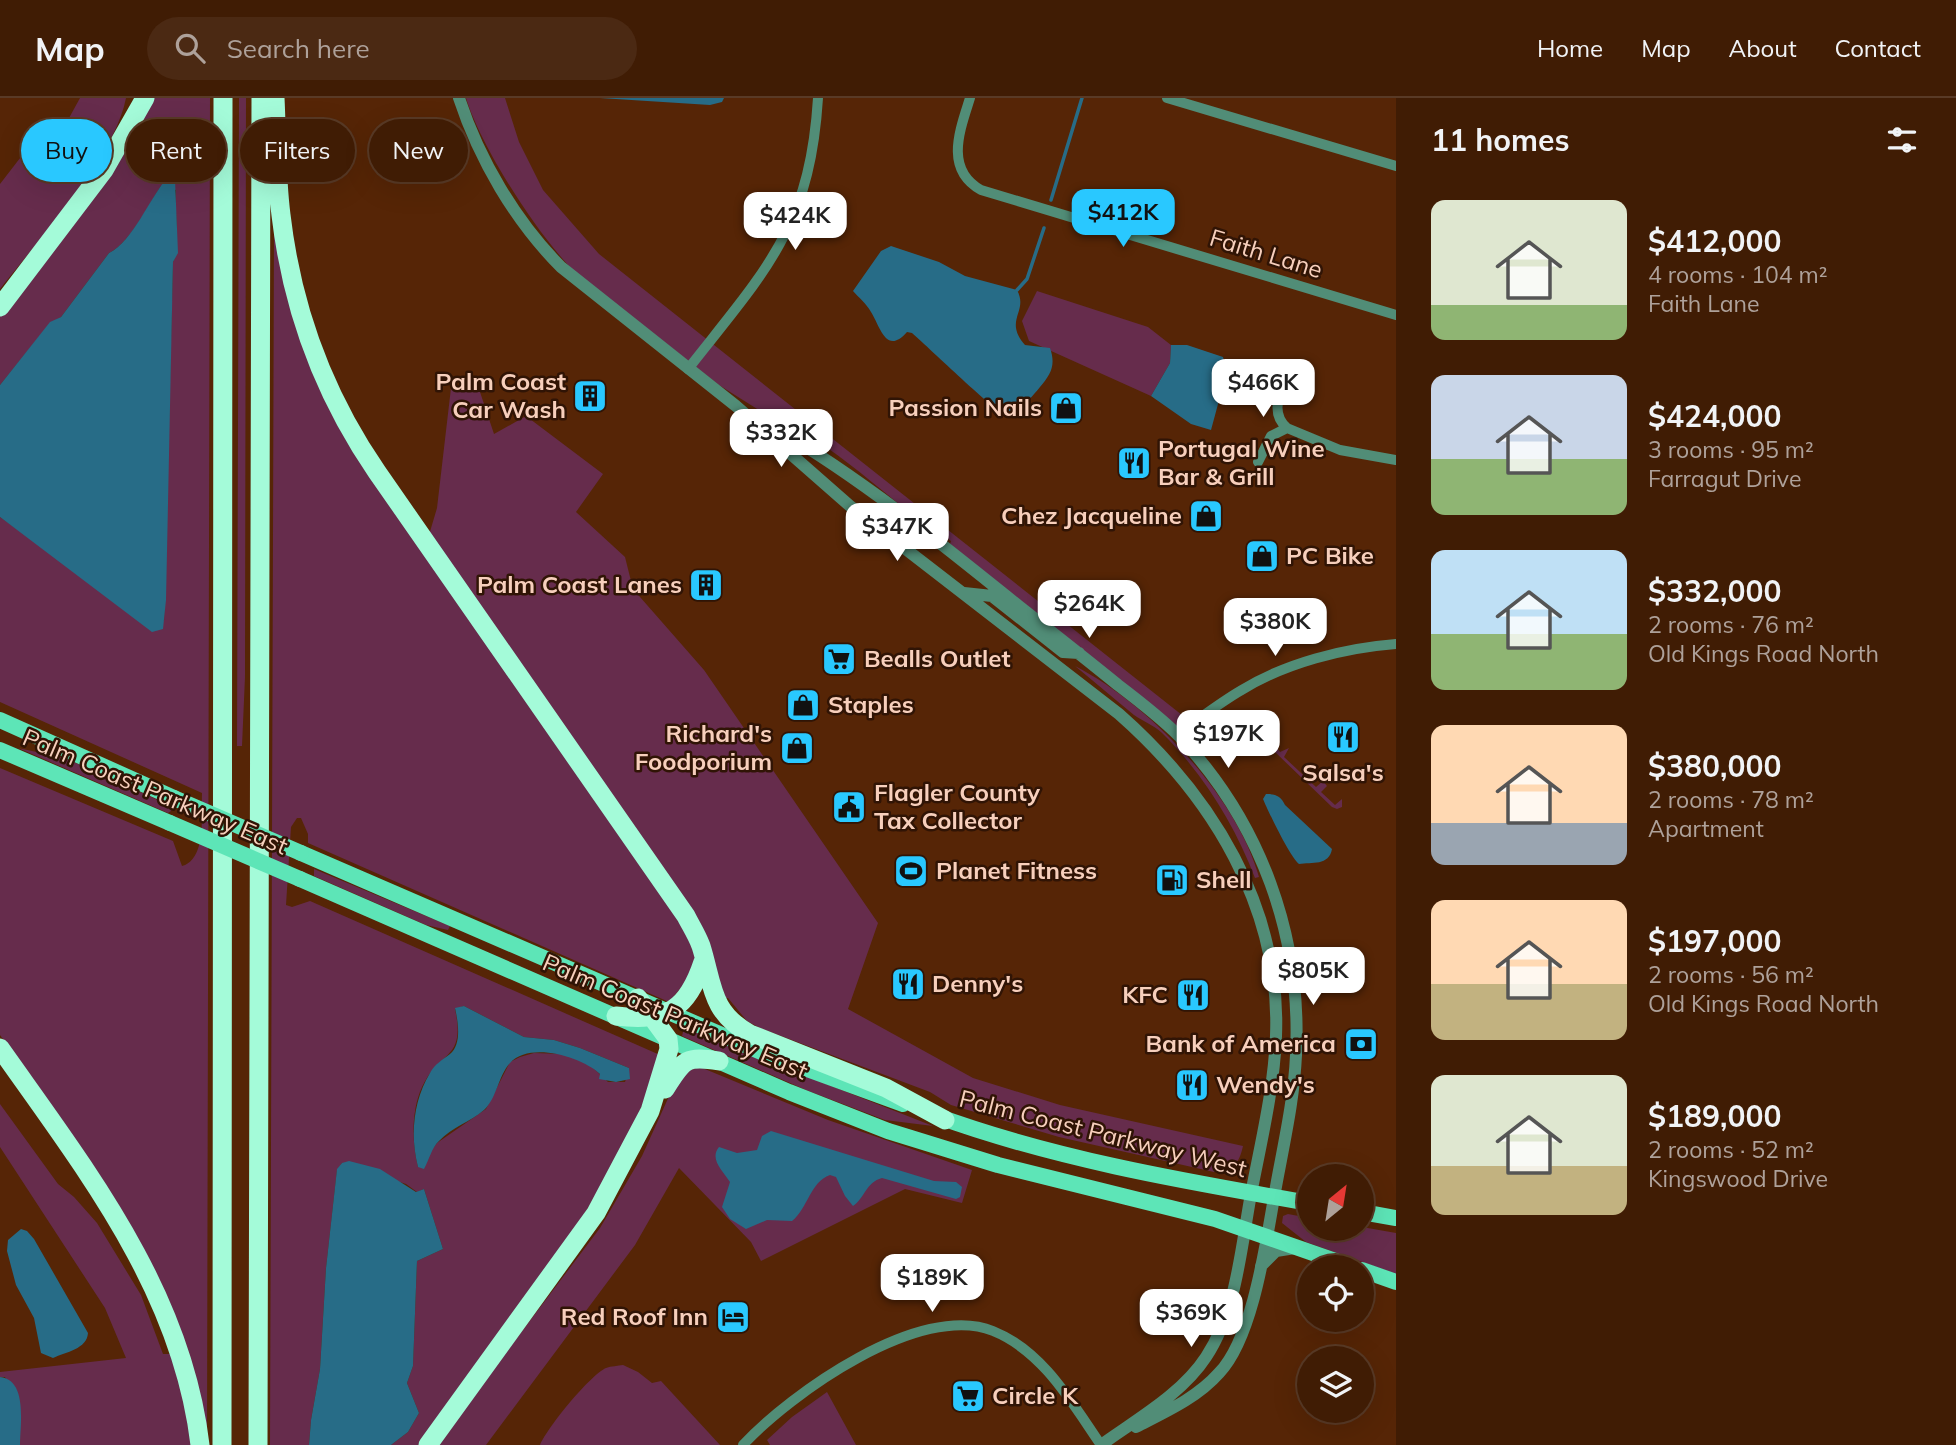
<!DOCTYPE html>
<meta charset="utf-8">
<style>
body{margin:0;font-family:Mulish,sans-serif;background:#4b2913;color:#f1f3f6;height:100vh;display:flex;flex-direction:column;font-size:26px;white-space:nowrap}
*{box-sizing:border-box;margin:0}
p{font-size:23px;color:#aea19a}
.icon{flex:none;width:38px;height:38px;fill:none;stroke:currentColor;stroke-width:2;stroke-linecap:round;stroke-linejoin:round}
.map{position:relative;flex:1;overflow:hidden}
.side{display:flex;flex-direction:column;background:#401c04;width:560px}
.side>*{flex:none}
.banner{position:absolute;left:21px;top:21px;width:665px;height:63px;display:flex;gap:14px}
.needle{width:46px;rotate:30deg}
.buttons{position:absolute;left:1297px;top:1066px;display:grid;gap:14px}
.buttons a{display:grid;place-items:center;width:77px;height:77px;border-radius:50%;background:#401c04;box-shadow:0 7px 28px #0002,0 0 0 2px #593a26;font-size:35px}
.price{position:absolute;translate:-50% -60px;padding:0 16px;border-radius:14px;background:#fff;color:#222;font-size:23px;line-height:46px;filter:drop-shadow(0 2px 4px #0008)}
.price::after{content:'';position:absolute;left:50%;top:42px;width:21px;height:16px;margin-left:-10px;background:inherit;clip-path:polygon(0 0,100% 0,50% 100%)}
.price.current{background:#29c8ff;color:#111}
ul{padding:0;list-style:none}
li{display:flex;align-items:center;gap:21px;height:175px;padding:0 35px}
li span{display:grid;place-items:center;flex:none;width:196px;height:140px;border-radius:14px;color:#555}
li>.icon{margin-inline-start:auto}
span .icon{width:84px;height:84px;fill:#fffc;stroke-width:1}
li b{font-size:30px}
h2{display:flex;justify-content:space-between;align-items:center;height:84px;padding:0 35px;font-size:30px}
.tag{padding:0 24px;border-radius:32px;background:#401c04;box-shadow:0 7px 28px #0002,0 0 0 2px #593a26;font-size:24px;line-height:63px}
.tag.current{background:#29c8ff;color:#111}
header{display:flex;align-items:center;gap:42px;box-sizing:border-box;height:98px;padding:0 35px;background:#401c04;border-bottom:2px solid #593a26}
header strong{font-size:33px}
nav{display:flex;gap:38px;margin-inline-start:auto;font-size:24px}
.search{width:490px;height:63px;background:#4b2913;display:flex;align-items:center;gap:18px;box-sizing:border-box;padding:0 24px;border-radius:38px;color:#aea19a;font-size:26px}
main{display:flex;flex:1;min-height:0}
.map>svg:first-child{display:block}
.green{fill:#662c4c;fill-rule:evenodd}
.water{fill:#276c87}
.lines{fill:none;stroke-linecap:round;stroke-linejoin:round}
.stream{stroke:#276c87;stroke-width:3.5}
.minor{stroke:#518d77;stroke-width:10}
.tertiary{stroke:#518d77;stroke-width:12}
.primary{stroke:#5de5b7;stroke-width:16}
.motorway{stroke:#a4fbd9;stroke-width:19}
.primary-bridge{stroke:#5de5b7;stroke-width:16}
.labels{text-anchor:middle;stroke-width:5;stroke-linejoin:round;paint-order:stroke}
.street-label{font-size:24px;fill:#f7cfbc;stroke:#301405}
.poi-label{font-size:24px;font-weight:bold;fill:#f7cfbc;stroke:#301405;text-anchor:start}
</style>
<header>
<strong>Map</strong>
<div class="search"><svg class="icon" aria-label="search" viewBox="0 0 24 24"><circle cx="10" cy="10" r="6"/><path d="M15 15l6 6"/></svg>Search here</div>
<nav><a>Home</a><a>Map</a><a>About</a><a>Contact</a></nav>
</header>
<main>
<div class="map">
<svg width="1396" height="1347" viewBox="0 0 1396 1347">
<rect width="100%" height="100%" fill="#562506"/>
<path class="green" d="M 80,0 L 126,0 C 115,59 38,142 0,191 L 0,86 L 27,51 L 34,52 L 37,56 L 46,56 L 52,51 Z
M 151,0 L 210,0 L 207,1347 L 187,1265 L 47,1005 L 0,937 L 0,670 L 173,743 L 182,768 C 207,761 201,716 202,695 L 0,604 L 0,419 L 52,456 L 164,523 L 173,164 C 181,149 174,112 176,92 L 161,88 C 148,107 130,145 109,155 L 61,219 L 50,225 L 0,287 L 0,215 Z
M 239,0 L 246,0 L 245,579 L 242,648 L 237,648 Z
M 466,0 L 505,0 L 519,44 L 543,92 L 599,156 L 1206,636 L 1214,646 L 1205,656 L 1161,615 L 950,446 L 951,443 C 901,413 861,370 812,340 L 805,341 L 719,287 L 575,174 C 538,138 481,49 466,0 Z
M 274,131 L 314,267 L 680,819 L 695,854 L 696,872 L 669,904 L 308,745 L 308,736 L 301,720 L 297,720 L 291,729 L 286,807 L 292,809 L 310,803 L 660,957 C 634,1046 581,1124 528,1199 C 493,1248 459,1298 424,1347 L 391,1347 L 408,1334 L 419,1315 L 407,1285 L 413,1268 L 417,1163 L 443,1151 L 424,1091 L 417,1094 L 406,1086 L 342,1065 L 337,1072 L 326,1170 L 320,1271 L 311,1322 L 309,1347 L 270,1347 ZM 464,908 L 524,939 L 554,942 L 580,950 L 629,970 L 625,984 L 608,984 L 589,966 L 563,956 L 534,955 L 520,959 L 510,964 L 486,1011 L 437,1045 L 418,1069 C 412,1045 411,1013 422,989 C 440,951 466,963 455,911 Z
M 1037,193 L 1148,229 L 1171,247 L 1170,265 L 1151,298 L 1029,243 L 1022,223 Z
M 451,290 L 480,294 L 494,336 L 526,318 L 603,376 L 576,414 L 625,459 L 633,491 L 704,572 L 878,825 L 848,911 L 973,980 L 1060,1007 L 1243,1048 C 1239,1066 1233,1073 1214,1074 L 1059,1039 L 951,1007 L 930,994 L 760,930 L 747,923 L 728,900 L 721,900 L 710,847 L 429,437 L 437,410 Z
M 1075,568 C 1149,606 1236,697 1259,779 L 1255,780 C 1235,727 1202,674 1161,634 C 1153,627 1143,623 1134,617 C 1114,601 1095,584 1075,568 Z
M 1271,627 L 1274,630 L 1267,636 L 1280,654 L 1289,650 L 1284,659 L 1316,689 L 1323,683 L 1327,688 L 1321,694 L 1335,707 L 1342,701 L 1342,709 L 1337,711 L 1332,709 L 1275,654 L 1265,636 L 1266,629 Z
M 18,650 L 65,660 L 169,707 L 171,713 L 168,715 Z
M 314,771 L 450,828 L 448,832 L 426,827 L 314,778 Z
M 684,930 L 933,1028 L 885,1022 L 806,992 L 682,938 Z
M 700,969 L 828,1022 L 972,1072 L 962,1105 L 905,1091 L 761,1163 L 751,1144 L 679,1070 L 635,1147 L 486,1347 L 436,1347 L 600,1130 L 642,1058 L 675,985 L 683,974 Z
M 0,1006 L 58,1086 L 74,1099 L 97,1125 L 141,1197 L 163,1256 L 172,1256 L 194,1347 L 20,1347 L 20,1312 L 5,1279 L 0,1279 L 0,1274 L 126,1260 L 105,1210 L 0,1049 Z
M 1288,1116 L 1309,1120 L 1309,1130 L 1362,1129 L 1396,1135 L 1396,1176 L 1306,1144 L 1282,1125 L 1283,1118 Z
M 623,1267 L 638,1274 L 652,1285 L 661,1283 L 720,1347 L 540,1347 C 548,1329 589,1278 606,1270 C 611,1268 618,1268 623,1267 Z
M 827,1294 L 856,1347 L 770,1347 L 767,1342 L 792,1319 Z"/>
<path class="water" d="M 600,0 L 724,0 L 722,4 L 710,7 Z
M 167,80 L 175,81 L 178,155 L 173,164 L 166,502 L 163,531 L 152,534 L 0,419 L 0,287 L 50,224 L 61,219 L 109,155 C 133,143 149,101 167,80 Z
M 891,148 L 939,164 L 965,178 L 1017,192 C 1029,214 1003,222 1025,247 L 1050,250 C 1056,267 1051,276 1040,289 C 1030,301 1019,316 1001,313 C 993,312 925,246 912,235 L 907,234 C 886,258 880,228 871,214 C 866,205 859,200 853,193 L 881,153 Z
M 1171,247 L 1187,247 L 1223,259 L 1227,273 L 1211,332 L 1191,326 L 1151,298 L 1170,265 Z
M 1266,696 C 1276,696 1281,698 1285,707 L 1332,751 C 1329,768 1312,764 1299,766 C 1290,759 1268,713 1263,701 Z
M 464,908 L 524,939 L 554,942 L 580,950 L 629,970 L 630,981 L 616,984 L 599,981 L 600,976 C 582,959 530,943 510,965 C 498,978 497,1000 484,1012 C 470,1024 452,1029 439,1043 C 432,1049 429,1062 424,1071 L 418,1069 C 410,1038 413,1003 430,975 C 435,966 442,962 450,956 C 462,946 458,924 455,910 Z
M 771,1033 L 934,1083 L 956,1084 L 962,1089 L 960,1099 L 956,1101 L 882,1080 C 866,1084 865,1100 853,1108 L 845,1098 L 836,1079 L 830,1077 C 810,1084 808,1110 792,1123 L 767,1122 L 746,1131 L 730,1121 L 722,1109 L 730,1084 C 723,1073 709,1061 719,1049 L 737,1055 L 757,1052 L 762,1038 Z
M 349,1063 L 380,1071 L 416,1094 L 424,1091 L 443,1151 L 417,1163 L 413,1268 L 407,1285 L 419,1315 L 408,1334 L 391,1347 L 309,1347 L 311,1322 L 320,1271 L 326,1170 L 337,1071 L 342,1065 Z
M 21,1131 L 27,1133 L 34,1141 L 88,1235 C 87,1251 66,1254 53,1260 L 41,1255 L 34,1220 L 16,1187 L 7,1153 L 8,1142 Z
M 0,1279 C 28,1282 20,1327 20,1347 L 0,1347 Z"/>
<g class="lines">
<path class="stream" d="M 1051,102 L 1082,0
M 1017,192 L 1027,181 L 1044,130"/>
<path class="minor" d="M 970,0 C 960,32 944,71 981,92 L 1396,217
M 1167,0 L 1396,68
M 688,271 C 764,174 810,131 818,0
M 1287,330 L 1340,352 L 1396,362
M 1258,364 L 1271,338 L 1287,330 C 1272,317 1278,301 1283,285
M 1177,636 C 1198,622 1218,606 1240,593 C 1285,565 1344,550 1396,546
M 743,1347 C 790,1296 921,1203 993,1233 C 1043,1253 1072,1305 1101,1347"/>
<path class="tertiary" d="M 459,0 C 479,61 515,123 561,169 L 736,308 L 850,408 L 1119,616 C 1212,698 1281,809 1276,938 C 1274,991 1261,1044 1251,1096 C 1241,1149 1237,1212 1206,1259 C 1182,1296 1137,1321 1101,1347
M 752,317 C 848,369 934,440 1020,509 C 1053,535 1086,561 1118,587 C 1139,603 1160,619 1179,638 C 1261,725 1302,838 1296,957 C 1294,1003 1283,1049 1275,1094 C 1266,1144 1253,1240 1219,1275 C 1197,1300 1165,1314 1136,1329
M 964,495 L 992,498 L 1063,554 L 1079,555
M 1261,1168 L 1276,1153 L 1295,1150"/>
<path class="primary" d="M 0,622 L 174,700
M 0,652 L 170,725
M 301,755 L 761,954 L 903,1006
M 300,781 L 789,994 L 888,1033 L 998,1067 L 1215,1121 L 1353,1169
M 934,1017 C 1054,1061 1183,1083 1309,1105
M 1362,1114 L 1396,1120
M 1362,1172 L 1396,1184"/>
<path class="motorway" d="M 275,0 C 277,39 276,78 281,117 C 292,211 324,297 377,374 L 686,818 C 691,828 697,837 701,848 C 713,886 710,914 750,936 L 886,990 L 945,1022
M 0,209 L 104,72 L 145,0
M 616,918 C 667,924 687,912 703,864
M 0,950 C 86,1072 182,1193 200,1347
M 665,991 C 683,963 684,957 719,963
M 222,1347 L 223,0
M 258,1347 L 261,0
M 428,1347 L 596,1115 L 650,1013 L 669,951 L 668,941 L 638,900"/>
<path class="primary-bridge" d="M 174,700 L 301,755
M 170,725 L 300,781"/>
</g>
<defs>
<g id="building-square" transform="scale(1.75)"><rect x="-9" y="-9" width="18" height="18" rx="4" fill="#29c8ff" stroke="#301405"/><path d="M-4-6H4V6H1V3H-1V6H-4ZM-2.5-4.3h1.7v1.8h-1.7ZM.8-4.3h1.7v1.8H.8ZM-2.5-1h1.7V.8h-1.7ZM.8-1h1.7V.8H.8Z" fill="#111"/></g>
<g id="shop-square" transform="scale(1.75)"><rect x="-9" y="-9" width="18" height="18" rx="4" fill="#29c8ff" stroke="#301405"/><path d="M-5-2.5h2.3a2.7 3.5 0 0 1 5.4 0H5L5.5 6h-11ZM-1.5-2.5h3a1.5 2.3 0 0 0-3 0Z" fill="#111"/></g>
<g id="restaurant-square" transform="scale(1.75)"><rect x="-9" y="-9" width="18" height="18" rx="4" fill="#29c8ff" stroke="#301405"/><path d="M-5-6h1v4h1v-4h1v4h1v-4h1v5L-1.5 .5V6h-2V.5L-5-1ZM5-6V6H3V1.5H1.5Q1.5-4 5-6Z" fill="#111"/></g>
<g id="supermarket-square" transform="scale(1.75)"><rect x="-9" y="-9" width="18" height="18" rx="4" fill="#29c8ff" stroke="#301405"/><path d="M-6-5.5h2.5l.6 2H6L4.5 2H-2.5L-4.4-4H-6ZM-1.5 3.2a1.3 1.3 0 1 0 .1 0ZM3 3.2a1.3 1.3 0 1 0 .1 0Z" fill="#111"/></g>
<g id="civic-square" transform="scale(1.75)"><rect x="-9" y="-9" width="18" height="18" rx="4" fill="#29c8ff" stroke="#301405"/><path d="M-.6-6.5H3V-4.5H.6V-3L4-1V1h2V6H-6V1h2V-1L-.6-3ZM-1.2 2.5V6h2.4V2.5Z" fill="#111"/></g>
<g id="stadium-square" transform="scale(1.75)"><rect x="-9" y="-9" width="18" height="18" rx="4" fill="#29c8ff" stroke="#301405"/><path d="M0-5a6.5 5 0 1 0 0 10a6.5 5 0 1 0 0-10ZM-3.5-1.8h7v3.6h-7Z" fill="#111"/></g>
<g id="fuel-square" transform="scale(1.75)"><rect x="-9" y="-9" width="18" height="18" rx="4" fill="#29c8ff" stroke="#301405"/><path d="M-5.5-6h7V0h2V4h1.3V-2.5L3-4.5l.8-.8L6-3V5H2.5V1h-1V6h-7ZM-4.2-4.7v3.2H.2V-4.7Z" fill="#111"/></g>
<g id="bank-square" transform="scale(1.75)"><rect x="-9" y="-9" width="18" height="18" rx="4" fill="#29c8ff" stroke="#301405"/><path d="M-6-4H6V4H-6ZM0-2.3a2.3 2.3 0 1 0 0 4.6a2.3 2.3 0 1 0 0-4.6Z" fill="#111"/></g>
<g id="hotel-square" transform="scale(1.75)"><rect x="-9" y="-9" width="18" height="18" rx="4" fill="#29c8ff" stroke="#301405"/><path d="M-6-4.5h1.5V1H6V5H4.5V3h-9V5H-6ZM-4 0a1.8 1.8 0 1 1 3.6 0ZM.5 0V-2.5h3Q6-2.5 6 0Z" fill="#111"/></g>
</defs>
<g fill-rule="evenodd">
<use href="#building-square" x="590" y="298"/>
<use href="#shop-square" x="1066" y="310"/>
<use href="#restaurant-square" x="1134" y="365"/>
<use href="#shop-square" x="1206" y="418"/>
<use href="#shop-square" x="1262" y="458"/>
<use href="#building-square" x="706" y="487"/>
<use href="#supermarket-square" x="839" y="561"/>
<use href="#shop-square" x="803" y="607"/>
<use href="#restaurant-square" x="1343" y="639"/>
<use href="#shop-square" x="797" y="650"/>
<use href="#civic-square" x="849" y="709"/>
<use href="#stadium-square" x="911" y="773"/>
<use href="#fuel-square" x="1172" y="782"/>
<use href="#restaurant-square" x="908" y="886"/>
<use href="#restaurant-square" x="1193" y="897"/>
<use href="#bank-square" x="1361" y="946"/>
<use href="#restaurant-square" x="1192" y="987"/>
<use href="#hotel-square" x="733" y="1219"/>
<use href="#supermarket-square" x="968" y="1298"/>
</g>
<g class="labels">
<g class="street-label">
<text transform="translate(1266 156) rotate(17)" y="8">Faith Lane</text>
<text transform="translate(155 694) rotate(23)" y="8">Palm Coast Parkway East</text>
<text transform="translate(675 919) rotate(23)" y="8">Palm Coast Parkway East</text>
<text transform="translate(1103 1036) rotate(14)" y="8">Palm Coast Parkway West</text>
</g>
<g class="poi-label">
<text x="566" y="292" text-anchor="end">Palm Coast<tspan x="566" dy="28">Car Wash</tspan></text>
<text x="1042" y="318" text-anchor="end">Passion Nails</text>
<text x="1158" y="359">Portugal Wine<tspan x="1158" dy="28">Bar &amp; Grill</tspan></text>
<text x="1182" y="426" text-anchor="end">Chez Jacqueline</text>
<text x="1286" y="466">PC Bike</text>
<text x="682" y="495" text-anchor="end">Palm Coast Lanes</text>
<text x="864" y="569">Bealls Outlet</text>
<text x="828" y="615">Staples</text>
<text x="772" y="644" text-anchor="end">Richard's<tspan x="772" dy="28">Foodporium</tspan></text>
<text x="1343" y="683" text-anchor="middle">Salsa's</text>
<text x="874" y="703">Flagler County<tspan x="874" dy="28">Tax Collector</tspan></text>
<text x="936" y="781">Planet Fitness</text>
<text x="1196" y="790">Shell</text>
<text x="932" y="894">Denny's</text>
<text x="1168" y="905" text-anchor="end">KFC</text>
<text x="1336" y="954" text-anchor="end">Bank of America</text>
<text x="1216" y="995">Wendy's</text>
<text x="708" y="1227" text-anchor="end">Red Roof Inn</text>
<text x="992" y="1306">Circle K</text>
</g>
</g>
</svg>
<div class="buttons">
<a><svg class="needle" viewBox="-14 -14 28 28"><path d="M0-13l5 13h-10z" fill="#e53935"/><path d="M0 13l5-13h-10z" fill="#aea19a"/></svg></a>
<a><svg class="icon" aria-label="locate" viewBox="0 0 24 24"><circle cx="12" cy="12" r="6"/><path d="M12 2v4M12 18v4M2 12h4M18 12h4"/></svg></a>
<a><svg class="icon" aria-label="layers" viewBox="0 0 24 24"><path d="M12 4l9 5-9 5-9-5zM3 14l9 5 9-5"/></svg></a>
</div>
<b class="price current" style="left:1123px;top:151px">$412K</b>
<b class="price" style="left:795px;top:154px">$424K</b>
<b class="price" style="left:1263px;top:321px">$466K</b>
<b class="price" style="left:781px;top:371px">$332K</b>
<b class="price" style="left:897px;top:465px">$347K</b>
<b class="price" style="left:1089px;top:542px">$264K</b>
<b class="price" style="left:1275px;top:560px">$380K</b>
<b class="price" style="left:1228px;top:672px">$197K</b>
<b class="price" style="left:1313px;top:909px">$805K</b>
<b class="price" style="left:932px;top:1216px">$189K</b>
<b class="price" style="left:1191px;top:1251px">$369K</b>
<div class="banner">
<a class="tag current">Buy</a>
<a class="tag">Rent</a>
<a class="tag">Filters</a>
<a class="tag">New</a>
</div>
</div>
<section class="side">
<h2>11 homes<svg class="icon" aria-label="filters" viewBox="0 0 24 24"><path d="M4 7h16M4 17h16"/><circle cx="9" cy="7" r="2"/><circle cx="15" cy="17" r="2"/></svg></h2>
<ul>
<li><span style="background:linear-gradient(#dfe7d0 75%,#8fb573 0)"><svg class="icon" aria-label="home" viewBox="0 0 24 24"><path d="M3 11l9-7 9 7M6 9v11h12V9"/></svg></span><div><b>$412,000</b><p>4 rooms · 104 m²</p><p>Faith Lane</p></div></li>
<li><span style="background:linear-gradient(#c9d6e8 60%,#8fb573 0)"><svg class="icon" aria-label="home" viewBox="0 0 24 24"><path d="M3 11l9-7 9 7M6 9v11h12V9"/></svg></span><div><b>$424,000</b><p>3 rooms · 95 m²</p><p>Farragut Drive</p></div></li>
<li><span style="background:linear-gradient(#bfe0f5 60%,#8fb573 0)"><svg class="icon" aria-label="home" viewBox="0 0 24 24"><path d="M3 11l9-7 9 7M6 9v11h12V9"/></svg></span><div><b>$332,000</b><p>2 rooms · 76 m²</p><p>Old Kings Road North</p></div></li>
<li><span style="background:linear-gradient(#ffd9b3 70%,#9aa5b1 0)"><svg class="icon" aria-label="home" viewBox="0 0 24 24"><path d="M3 11l9-7 9 7M6 9v11h12V9"/></svg></span><div><b>$380,000</b><p>2 rooms · 78 m²</p><p>Apartment</p></div></li>
<li><span style="background:linear-gradient(#ffd9b3 60%,#c2b280 0)"><svg class="icon" aria-label="home" viewBox="0 0 24 24"><path d="M3 11l9-7 9 7M6 9v11h12V9"/></svg></span><div><b>$197,000</b><p>2 rooms · 56 m²</p><p>Old Kings Road North</p></div></li>
<li><span style="background:linear-gradient(#dfe7d0 65%,#c2b280 0)"><svg class="icon" aria-label="home" viewBox="0 0 24 24"><path d="M3 11l9-7 9 7M6 9v11h12V9"/></svg></span><div><b>$189,000</b><p>2 rooms · 52 m²</p><p>Kingswood Drive</p></div></li>
</ul>
</section>
</main>
